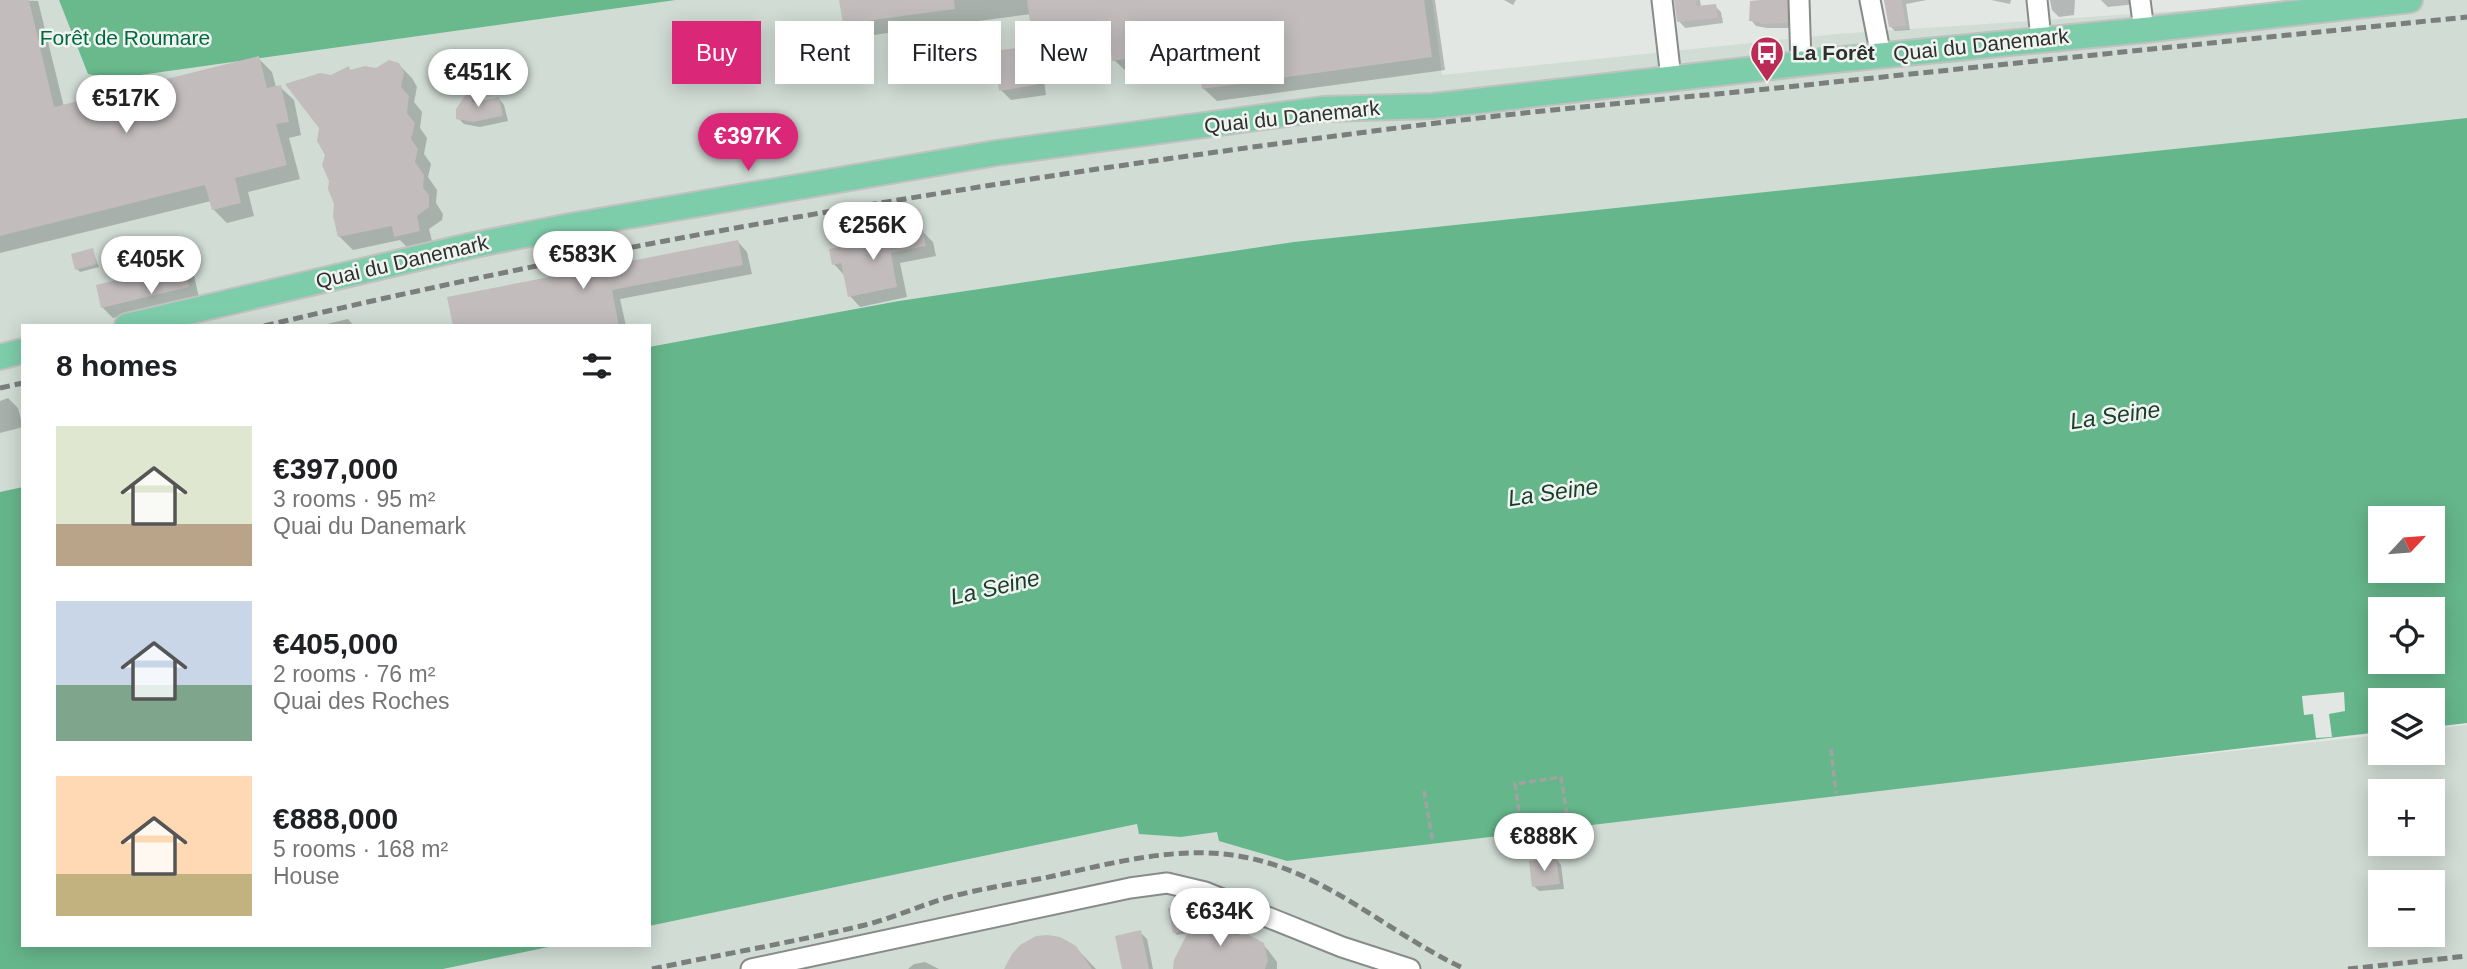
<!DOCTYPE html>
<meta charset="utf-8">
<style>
body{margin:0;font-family:Arial,sans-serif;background:#f6f6f6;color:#202124;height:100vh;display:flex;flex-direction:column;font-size:26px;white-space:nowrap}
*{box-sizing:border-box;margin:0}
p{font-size:23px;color:#757577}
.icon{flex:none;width:38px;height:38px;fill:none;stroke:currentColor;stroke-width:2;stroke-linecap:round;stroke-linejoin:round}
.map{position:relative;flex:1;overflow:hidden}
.details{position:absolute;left:21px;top:324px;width:630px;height:623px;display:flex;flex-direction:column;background:#fff;border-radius:0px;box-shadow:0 4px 18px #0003}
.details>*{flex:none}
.top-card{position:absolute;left:672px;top:21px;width:665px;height:63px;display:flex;gap:14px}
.needle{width:46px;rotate:64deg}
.controls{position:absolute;left:2368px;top:506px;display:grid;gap:14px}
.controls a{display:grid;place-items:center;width:77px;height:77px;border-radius:0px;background:#fff;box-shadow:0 4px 18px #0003;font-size:35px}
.price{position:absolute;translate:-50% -60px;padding:0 16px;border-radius:24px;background:#fff;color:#222;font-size:23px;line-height:46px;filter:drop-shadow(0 2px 4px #0008)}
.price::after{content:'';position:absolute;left:50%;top:42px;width:21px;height:16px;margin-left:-10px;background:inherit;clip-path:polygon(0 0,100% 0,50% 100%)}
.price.active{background:#db2777;color:#fff}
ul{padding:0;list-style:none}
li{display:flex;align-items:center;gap:21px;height:175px;padding:0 35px}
li span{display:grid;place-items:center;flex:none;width:196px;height:140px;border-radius:0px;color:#555}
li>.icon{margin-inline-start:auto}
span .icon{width:84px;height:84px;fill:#fffc;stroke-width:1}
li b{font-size:30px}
h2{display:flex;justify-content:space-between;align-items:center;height:84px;padding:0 35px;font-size:30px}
.chip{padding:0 24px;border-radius:0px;background:#fff;box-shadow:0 4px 18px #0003;font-size:24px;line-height:63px}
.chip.active{background:#db2777;color:#fff}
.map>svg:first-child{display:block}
.built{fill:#d1dcd5;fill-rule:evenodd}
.forest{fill:#69b98d}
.water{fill:#66b68b;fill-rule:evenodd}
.pier{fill:#e2e7e4}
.shadow{fill:#0003}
.building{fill:#c2bcbd}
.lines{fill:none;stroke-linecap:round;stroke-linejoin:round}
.minor-casing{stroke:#878b89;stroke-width:23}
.major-casing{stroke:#c0c1c1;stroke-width:28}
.path{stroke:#9fa3a1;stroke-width:3.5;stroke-dasharray:7 3.5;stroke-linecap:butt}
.minor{stroke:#fff;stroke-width:19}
.major{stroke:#7ecdaa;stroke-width:24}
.rail{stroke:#7a7e7c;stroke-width:5;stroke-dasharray:10 5;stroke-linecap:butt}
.labels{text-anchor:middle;stroke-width:5;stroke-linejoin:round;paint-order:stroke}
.park-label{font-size:21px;fill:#016941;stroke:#f0f4f1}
.street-label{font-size:21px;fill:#2e302f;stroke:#f0f4f1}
.poi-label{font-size:21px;font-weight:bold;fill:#2e302f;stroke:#f0f4f1;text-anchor:start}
.water-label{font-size:23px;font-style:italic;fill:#1a3d2b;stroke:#f0f4f1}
</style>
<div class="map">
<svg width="2467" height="969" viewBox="0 0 2467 969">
<rect width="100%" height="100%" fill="#e2e7e4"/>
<path class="built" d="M 0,0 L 59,0 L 88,73 L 112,79 L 677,0 L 1432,0 L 1442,75 L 1837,34 L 2339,0 L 2467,0 L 2467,150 L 649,409 L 649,326 L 23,326 L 23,564 L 0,571 Z
M 2467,725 L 2467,969 L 443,969 L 558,945 L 649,945 L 649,926 L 1138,824 L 1140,834 L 1181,837 L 1218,832 L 1288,861 L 1836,794 L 2380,735 L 2380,752 L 2432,752 L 2433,729 ZM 2380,791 L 2432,791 L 2432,844 L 2380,844 ZM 2380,882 L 2432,882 L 2432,934 L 2380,934 Z"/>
<path class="forest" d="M 59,0 L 676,0 L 112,79 L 88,74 Z"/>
<path class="water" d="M 2467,118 L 2467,723 L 2433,727 L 2432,700 L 2380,700 L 2380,732 L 1287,861 L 1219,841 L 1217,832 L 1181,837 L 1139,834 L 1137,824 L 649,926 L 649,347 L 899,301 L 1294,242 ZM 2380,518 L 2432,518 L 2432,570 L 2380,570 ZM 2380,609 L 2432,609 L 2432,662 L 2380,662 Z
M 23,487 L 23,945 L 558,945 L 443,969 L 0,969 L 0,492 Z"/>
<path class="pier" d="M 2344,692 L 2345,711 L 2329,714 L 2332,737 L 2316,738 L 2313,714 L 2304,715 L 2302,696 Z"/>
<path class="shadow" d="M 0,0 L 38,1 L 64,107 L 258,58 L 272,72 L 276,87 L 280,87 L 294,100 L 301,135 L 289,138 L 300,179 L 248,192 L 254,216 L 227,223 L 213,209 L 211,201 L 0,253 Z
M 841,0 L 1435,0 L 1445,70 L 1217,101 L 1203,88 L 1200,64 L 1128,73 L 1114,60 L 1112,47 L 1048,56 L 1034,42 L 1031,14 L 858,37 L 844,23 Z
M 1504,0 L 1516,0 L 1513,5 Z
M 1676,0 L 1700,0 L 1701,7 L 1715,6 L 1721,12 L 1723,23 L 1685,28 L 1679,21 Z
M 1762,0 L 1793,0 L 1792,28 L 1767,28 L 1756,26 L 1751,20 Z
M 1885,0 L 1927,0 L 1906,4 L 1910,30 L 1895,31 L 1890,26 Z
M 1991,0 L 2011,0 L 2010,4 Z
M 2050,0 L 2075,0 L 2074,15 L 2059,17 L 2052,10 Z
M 2101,0 L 2137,0 L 2135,4 L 2108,7 Z
M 1030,48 L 1041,58 L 1046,95 L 1011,100 L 1001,90 Z
M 464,57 L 471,64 L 475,87 L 459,90 L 452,83 Z
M 398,64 L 412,78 L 417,87 L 414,102 L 422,112 L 420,128 L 427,138 L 424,154 L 431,164 L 428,177 L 437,190 L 436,203 L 443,214 L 442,220 L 429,229 L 433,245 L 409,249 L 400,240 L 353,250 L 340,237 L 331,76 L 349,68 L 351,71 L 376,70 Z
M 470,90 L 475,95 L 477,104 L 499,99 L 504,105 L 508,121 L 480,127 L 464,124 L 458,118 Z
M 923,232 L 933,242 L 936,256 L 900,263 L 907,297 L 860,307 L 850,296 L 844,275 L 834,264 Z
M 738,242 L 747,252 L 752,274 L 620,299 L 626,326 L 455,326 Z
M 92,250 L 99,267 L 80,272 L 77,269 Z
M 183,266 L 194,276 L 199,297 L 113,318 L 103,308 L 98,286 Z
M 348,319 L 354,326 L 318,326 Z
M 8,398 L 18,408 L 23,427 L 0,433 L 0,401 Z
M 1556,859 L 1561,865 L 1564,889 L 1539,891 L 1534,886 Z
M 1181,907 L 1184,910 L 1188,933 L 1177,935 L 1174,932 Z
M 1227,917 L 1237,927 L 1240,937 L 1257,939 L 1268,950 L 1277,962 L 1277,969 L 1174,969 Z
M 1140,932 L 1147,939 L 1153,969 L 1124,969 Z
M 1079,951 L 1096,969 L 1007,969 Z
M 925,962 L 939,969 L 908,969 L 914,964 Z"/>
<path class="building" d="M 0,0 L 29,0 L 54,107 L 259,56 L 267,88 L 281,85 L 289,122 L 276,124 L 287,165 L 235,178 L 241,203 L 212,210 L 205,185 L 0,236 Z
M 839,0 L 954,0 L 955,9 L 843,24 Z
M 1027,0 L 1424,0 L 1432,57 L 1202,89 L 1196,49 L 1112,61 L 1109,33 L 1033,43 Z
M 1674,0 L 1696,0 L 1696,6 L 1716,4 L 1718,18 L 1677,22 Z
M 1760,0 L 1787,0 L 1787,23 L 1760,24 L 1760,22 L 1749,21 L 1750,1 Z
M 1884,0 L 1902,0 L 1906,26 L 1889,27 Z
M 1031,46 L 1036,85 L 999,91 L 994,51 Z
M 465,55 L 469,81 L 451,84 L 447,58 Z
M 389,60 L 399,63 L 404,72 L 401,87 L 409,96 L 407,113 L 415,123 L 411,139 L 418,149 L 415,162 L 424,175 L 423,188 L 429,195 L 429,207 L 417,216 L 420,231 L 394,237 L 392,226 L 338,237 L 333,216 L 334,204 L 328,189 L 329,181 L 322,165 L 325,155 L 317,141 L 319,128 L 285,84 L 320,73 L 331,75 L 349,66 L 350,70 L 365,66 L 376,68 Z
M 470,88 L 472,103 L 499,97 L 503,116 L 473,122 L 456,119 L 456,109 Z
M 923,230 L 926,246 L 891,253 L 897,287 L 848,297 L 841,263 L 832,265 L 829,249 Z
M 738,240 L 743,265 L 612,290 L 619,326 L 453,326 L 447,297 Z
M 93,248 L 97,264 L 75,270 L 71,254 Z
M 184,264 L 189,287 L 101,308 L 96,285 Z
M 1556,858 L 1560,884 L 1532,887 L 1529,861 Z
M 1182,906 L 1186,931 L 1173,933 L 1168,908 Z
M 1228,915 L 1234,935 L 1249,935 L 1264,943 L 1268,960 L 1265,969 L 1173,969 L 1174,960 L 1192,924 Z
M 1141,930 L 1149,969 L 1122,969 L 1115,936 Z
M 1048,935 L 1060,937 L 1076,946 L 1092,969 L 1004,969 L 1012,954 L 1020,945 L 1036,936 Z"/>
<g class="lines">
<g class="minor-casing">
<path id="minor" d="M 1662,0 L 1671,78
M 1799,0 L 1801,64
M 1870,0 L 1881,56
M 2037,0 L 2041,39
M 2140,0 L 2144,30
M 751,969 L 1130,888 L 1167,883 L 1205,892 L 1342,947 L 1410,969"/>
</g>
<g class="major-casing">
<path id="major" d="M 127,326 L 469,246 L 570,226 L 996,153 L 1323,109 L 1433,106 L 1824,61 L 2144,30 L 2410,0
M 0,357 L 23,351"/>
</g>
<path class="path" d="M 1831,749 L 1836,794
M 1424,791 L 1433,843
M 1522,832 L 1515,784 L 1561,777 L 1569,827"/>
<use href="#minor" class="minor"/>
<use href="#major" class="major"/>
<path class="rail" d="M 264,326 C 645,235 1033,174 1421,125 C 1539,110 1658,100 1777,88 C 2007,64 2237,40 2467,17
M 0,388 L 23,383
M 652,969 C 723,954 795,942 865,925 C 893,918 919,906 946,898 C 978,889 1012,884 1044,878 C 1110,864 1181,843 1249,858 C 1330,875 1391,935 1465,969
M 2348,969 L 2467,956"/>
</g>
<defs>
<g id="bus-pin" transform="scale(1.75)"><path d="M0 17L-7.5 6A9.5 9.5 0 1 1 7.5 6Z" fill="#ba2b56" stroke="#f0f4f1"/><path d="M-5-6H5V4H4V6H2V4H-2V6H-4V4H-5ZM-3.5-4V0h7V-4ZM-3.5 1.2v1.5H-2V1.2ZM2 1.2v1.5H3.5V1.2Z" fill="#fff"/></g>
</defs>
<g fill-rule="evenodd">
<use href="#bus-pin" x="1767" y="53"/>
</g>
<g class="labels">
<g class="park-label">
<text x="125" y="45">Forêt de Roumare</text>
</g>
<g class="street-label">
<text transform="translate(1981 45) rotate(-6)" y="7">Quai du Danemark</text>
<text transform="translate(1292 117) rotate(-6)" y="7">Quai du Danemark</text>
<text transform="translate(402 262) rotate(-13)" y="7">Quai du Danemark</text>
</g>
<g class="poi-label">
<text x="1792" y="60">La Forêt</text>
</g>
<g class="water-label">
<text transform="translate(2115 415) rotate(-8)" y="8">La Seine</text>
<text transform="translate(1553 492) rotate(-8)" y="8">La Seine</text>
<text transform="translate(995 587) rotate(-13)" y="8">La Seine</text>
</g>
</g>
</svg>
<div class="controls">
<a><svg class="needle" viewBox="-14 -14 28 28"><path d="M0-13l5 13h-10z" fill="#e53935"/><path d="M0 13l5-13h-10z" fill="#757577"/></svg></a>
<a><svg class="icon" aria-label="locate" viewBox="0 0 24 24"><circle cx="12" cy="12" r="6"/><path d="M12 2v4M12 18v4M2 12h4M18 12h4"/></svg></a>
<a><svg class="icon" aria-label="layers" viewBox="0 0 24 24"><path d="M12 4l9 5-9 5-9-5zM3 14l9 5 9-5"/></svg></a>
<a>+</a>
<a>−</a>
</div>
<b class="price" style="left:478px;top:109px">€451K</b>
<b class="price" style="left:126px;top:135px">€517K</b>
<b class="price active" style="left:748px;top:173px">€397K</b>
<b class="price" style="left:873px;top:262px">€256K</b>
<b class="price" style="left:583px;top:291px">€583K</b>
<b class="price" style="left:151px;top:296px">€405K</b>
<b class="price" style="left:1544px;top:873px">€888K</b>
<b class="price" style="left:1220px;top:948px">€634K</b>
<div class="top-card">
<a class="chip active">Buy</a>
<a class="chip">Rent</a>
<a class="chip">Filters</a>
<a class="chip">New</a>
<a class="chip">Apartment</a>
</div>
<section class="details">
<h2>8 homes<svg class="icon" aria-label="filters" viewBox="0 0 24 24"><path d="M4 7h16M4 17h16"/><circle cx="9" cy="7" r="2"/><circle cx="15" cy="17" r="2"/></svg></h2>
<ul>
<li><span style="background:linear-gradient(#dfe7d0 70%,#b9a48a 0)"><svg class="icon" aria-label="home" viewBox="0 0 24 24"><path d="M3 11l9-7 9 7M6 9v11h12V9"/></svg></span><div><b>€397,000</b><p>3 rooms · 95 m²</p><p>Quai du Danemark</p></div></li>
<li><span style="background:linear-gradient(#c9d6e8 60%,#7fa58c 0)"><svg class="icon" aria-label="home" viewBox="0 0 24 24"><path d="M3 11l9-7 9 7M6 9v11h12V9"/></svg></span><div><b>€405,000</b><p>2 rooms · 76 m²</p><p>Quai des Roches</p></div></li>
<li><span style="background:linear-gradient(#ffd9b3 70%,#c2b280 0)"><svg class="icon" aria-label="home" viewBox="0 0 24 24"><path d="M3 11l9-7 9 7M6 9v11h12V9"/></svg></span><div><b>€888,000</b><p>5 rooms · 168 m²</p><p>House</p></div></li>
</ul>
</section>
</div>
